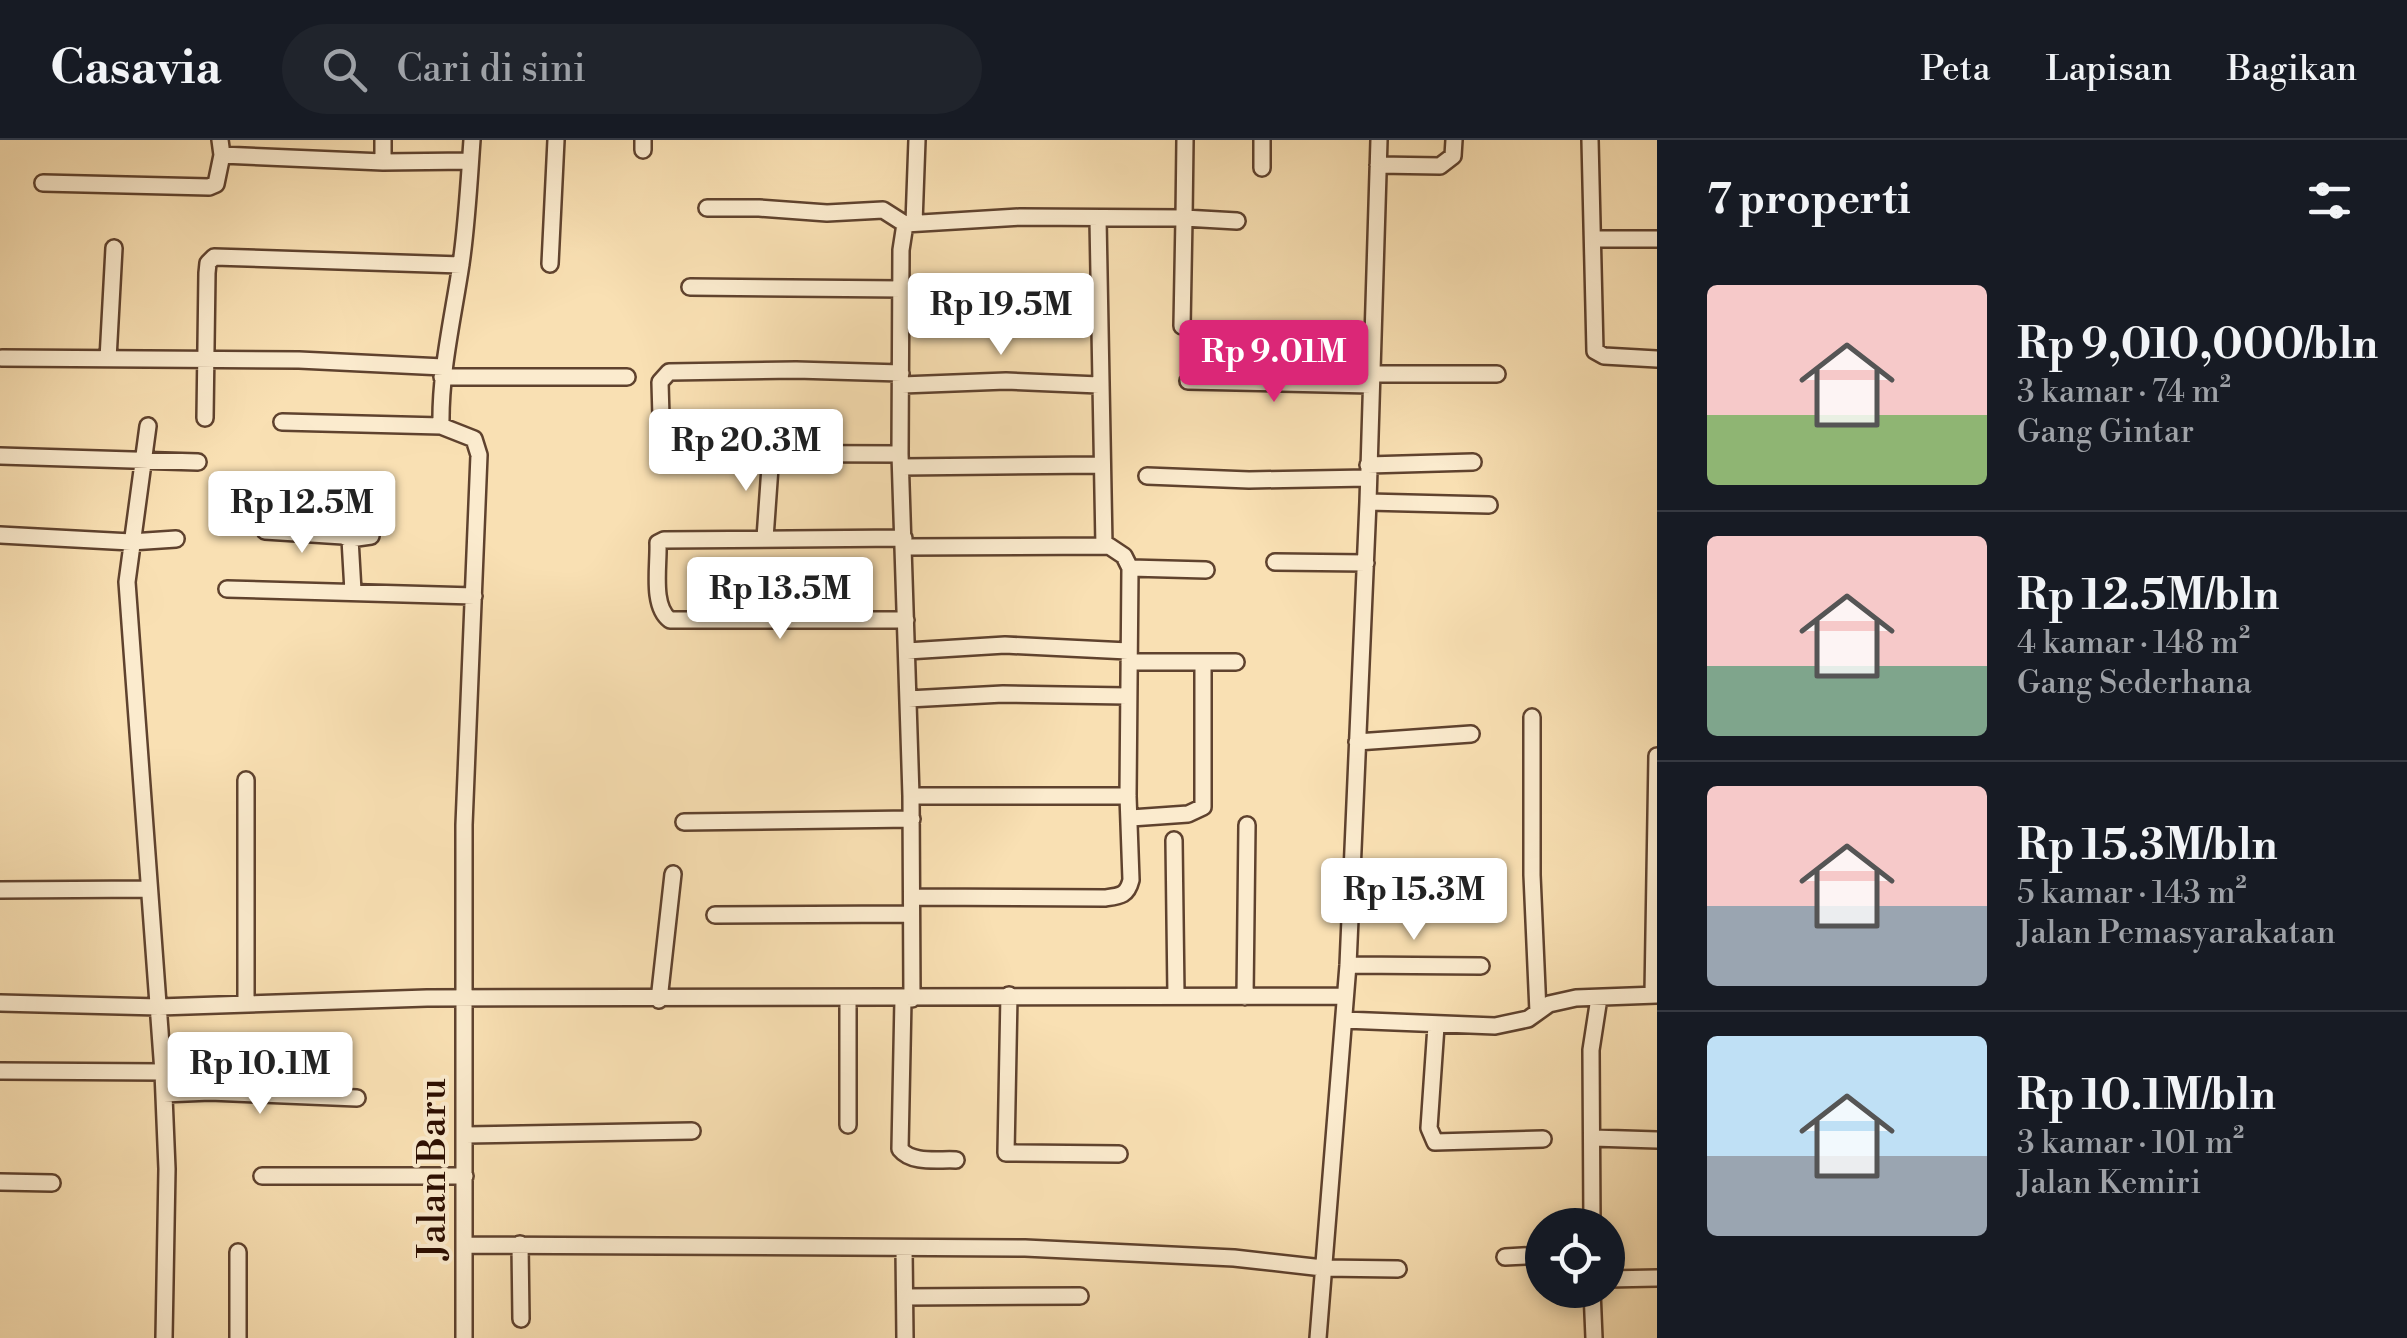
<!DOCTYPE html>
<html lang="id">
<meta charset="utf-8">
<style>
body{margin:0;font-family:"Libre Bodoni",serif;background:#20242c;color:#f1f3f6;height:100vh;display:flex;flex-direction:column;font-size:38px;white-space:nowrap}
*{box-sizing:border-box;margin:0}
p{font-size:32px;color:#9ea1a6}
.icon{flex:none;width:55px;height:55px;fill:none;stroke:currentColor;stroke-width:2;stroke-linecap:round;stroke-linejoin:round}
.map{position:relative;flex:1;overflow:hidden}
.sheet{display:flex;flex-direction:column;background:#171b24;width:750px}
.sheet>*{flex:none}
.controls{position:absolute;left:1525px;top:1068px;display:grid;gap:20px}
.controls a{display:grid;place-items:center;width:100px;height:100px;border-radius:50%;background:#171b24;box-shadow:0 5px 15px #0003;font-size:50px}
.price{position:absolute;translate:-50% -85px;padding:0 22px;border-radius:10px;background:#fff;color:#222;font-size:32px;line-height:65px;filter:drop-shadow(0 2px 5px #0008)}
.price::after{content:'';position:absolute;left:50%;top:60px;width:30px;height:22px;margin-left:-15px;background:inherit;clip-path:polygon(0 0,100% 0,50% 100%)}
.price.selected{background:#db2777;color:#fff}
ul{padding:0;list-style:none}
li{display:flex;align-items:center;gap:30px;height:250px;padding:0 50px}
li+li{border-top:2px solid #363941}
li span{display:grid;place-items:center;flex:none;width:280px;height:200px;border-radius:10px;color:#555}
li>.icon{margin-inline-start:auto}
span .icon{width:120px;height:120px;fill:#fffc;stroke-width:1}
li b{font-size:42px}
h2{display:flex;justify-content:space-between;align-items:center;height:120px;padding:0 50px;font-size:42px}
header{display:flex;align-items:center;gap:60px;box-sizing:border-box;height:140px;padding:0 50px;background:#171b24;border-bottom:2px solid #363941}
header strong{font-size:48px}
nav{display:flex;gap:55px;margin-inline-start:auto;font-size:35px}
.search{width:700px;height:90px;background:#20242c;display:flex;align-items:center;gap:25px;box-sizing:border-box;padding:0 35px;border-radius:55px;color:#9ea1a6;font-size:38px}
main{display:flex;flex:1;min-height:0}
.map>svg:first-child{display:block}
.lines{fill:none;stroke-linecap:round;stroke-linejoin:round}
.minor-casing{stroke:#5f422e;stroke-width:20}
.minor{stroke:#fbebce;stroke-width:15}
.labels{text-anchor:middle;stroke-width:8;stroke-linejoin:round;paint-order:stroke}
.street-label{font-size:38px;fill:#2c0e01;stroke:#fbebce}
</style>
<header>
<strong>Casavia</strong>
<div class="search"><svg class="icon" aria-label="search" viewBox="0 0 24 24"><circle cx="10" cy="10" r="6"/><path d="M15 15l6 6"/></svg>Cari di sini</div>
<nav><a>Peta</a><a>Lapisan</a><a>Bagikan</a></nav>
</header>
<main>
<div class="map">
<svg width="1657" height="1198" viewBox="0 0 1657 1198">
<rect width="100%" height="100%" fill="#f9e0b3"/>
<filter id="stains"><feTurbulence type="fractalNoise" baseFrequency=".002" numOctaves="4"/><feColorMatrix values="0 0 0 0 .2 0 0 0 0 .09 0 0 0 0 .02 0 0 0 .5 -.17"/></filter>
<radialGradient id="worn" r=".72"><stop offset=".6" stop-color="#630" stop-opacity="0"/><stop offset="1" stop-color="#630" stop-opacity=".3"/></radialGradient>
<g class="lines">
<g class="minor-casing">
<path id="minor" d="M 383,0 L 383,22
M 643,0 L 643,10
M 1590,0 L 1595,211 L 1604,216 L 1657,219
M 222,15 L 383,22 L 470,21
M 1378,25 L 1440,26 L 1453,16 L 1454,0
M 1262,28 L 1262,0
M 43,43 L 209,47 L 216,44 L 222,15 L 220,0
M 707,68 L 759,68 L 827,73 L 883,70 L 905,84 L 1020,77 L 1184,78 L 1185,0
M 1098,79 L 1104,406
M 914,83 L 917,0
M 905,84 L 901,110 L 900,314 L 911,656 L 912,859
M 1593,99 L 1657,99
M 550,124 L 556,0
M 690,147 L 902,149
M 902,162 L 1098,163
M 1182,186 L 1184,78 L 1237,81
M 2,218 L 299,220 L 443,227
M 108,219 L 114,108
M 1371,234 L 1497,234
M 442,237 L 627,237
M 1188,241 L 1371,245
M 902,245 L 1006,241 L 1099,245
M 205,278 L 207,133 L 208,123 L 214,117 L 461,125
M 282,282 L 441,286
M 148,286 L 127,442 L 163,932 L 167,1029 L 164,1198
M 900,314 L 662,313 L 660,242 L 669,232 L 796,230 L 901,233
M 0,316 L 198,322
M 1368,325 L 1473,322
M 902,327 L 1100,325
M 1147,336 L 1249,340 L 1368,338
M 1368,362 L 1489,365
M 265,391 L 343,396 L 350,399 L 371,396
M 0,395 L 131,402 L 176,399
M 765,398 L 771,313
M 904,398 L 664,400 L 658,403 C 659,426 651,466 670,480 L 906,480
M 350,399 L 353,451
M 905,407 L 1109,406 L 1124,416 L 1130,428 L 1128,656 L 1131,740 C 1127,756 1120,756 1105,758 L 912,757
M 1275,422 L 1366,423
M 1130,428 L 1206,430
M 227,449 L 474,456
M 907,511 L 1005,505 L 1128,511
M 1129,522 L 1236,522
M 908,559 L 1003,554 L 1127,556
M 1532,577 L 1532,735 L 1538,872
M 1357,602 L 1471,594
M 246,640 L 246,864
M 911,656 L 1128,656
M 1131,678 L 1188,674 L 1203,667 L 1203,522
M 684,682 L 912,679
M 1174,700 L 1176,856
M 1350,746 L 1486,747
M 0,750 L 149,749
M 715,775 L 911,774
M 1348,825 L 1481,826
M 1653,854 L 1657,616
M 1009,855 L 1006,1013 L 1119,1014
M 1245,857 L 1247,685
M 903,859 L 900,1009 C 912,1024 938,1019 956,1020
M 659,860 L 673,734
M 0,863 L 159,867 L 427,858 L 1345,856
M 1344,880 L 1495,886 L 1528,879 L 1549,864 L 1576,858 L 1657,855
M 1436,886 L 1429,988 L 1435,1002 L 1543,999
M 0,931 L 163,932
M 164,954 L 210,952 L 357,958
M 848,985 L 848,859
M 466,995 L 692,991
M 1593,998 L 1657,1000
M 262,1036 L 465,1036
M 0,1042 L 52,1043
M 1592,1085 L 1591,910 L 1599,858
M 520,1104 L 521,1179
M 464,1105 L 1025,1108 L 1234,1118 L 1323,1128 L 1398,1129
M 904,1109 L 905,1198
M 238,1112 L 238,1198
M 1505,1117 L 1542,1115
M 1608,1139 L 1657,1138
M 1592,1150 L 1594,1198
M 905,1157 L 1080,1156
M 464,1198 L 464,685 L 479,315 L 474,299 L 441,286 C 440,231 453,178 461,124 C 467,83 469,42 472,0
M 1318,1198 L 1348,825 L 1368,362 L 1379,0"/>
</g>
<use href="#minor" class="minor"/>
</g>
<g class="labels">
<g class="street-label">
<text transform="translate(432 1029) rotate(-90)" y="13">Jalan Baru</text>
</g>
</g>
<rect width="100%" height="100%" filter="url(#stains)"/>
<rect width="100%" height="100%" fill="url(#worn)"/>
</svg>
<div class="controls">
<a><svg class="icon" aria-label="locate" viewBox="0 0 24 24"><circle cx="12" cy="12" r="6"/><path d="M12 2v4M12 18v4M2 12h4M18 12h4"/></svg></a>
</div>
<b class="price" style="left:1001px;top:218px">Rp 19.5M</b>
<b class="price selected" style="left:1274px;top:265px">Rp 9.01M</b>
<b class="price" style="left:746px;top:354px">Rp 20.3M</b>
<b class="price" style="left:302px;top:416px">Rp 12.5M</b>
<b class="price" style="left:780px;top:502px">Rp 13.5M</b>
<b class="price" style="left:1414px;top:803px">Rp 15.3M</b>
<b class="price" style="left:260px;top:977px">Rp 10.1M</b>
</div>
<section class="sheet">
<h2>7 properti<svg class="icon" aria-label="filters" viewBox="0 0 24 24"><path d="M4 7h16M4 17h16"/><circle cx="9" cy="7" r="2"/><circle cx="15" cy="17" r="2"/></svg></h2>
<ul>
<li><span style="background:linear-gradient(#f6c9c9 65%,#8fb573 0)"><svg class="icon" aria-label="home" viewBox="0 0 24 24"><path d="M3 11l9-7 9 7M6 9v11h12V9"/></svg></span><div><b>Rp 9,010,000/bln</b><p>3 kamar · 74 m²</p><p>Gang Gintar</p></div></li>
<li><span style="background:linear-gradient(#f6c9c9 65%,#7fa58c 0)"><svg class="icon" aria-label="home" viewBox="0 0 24 24"><path d="M3 11l9-7 9 7M6 9v11h12V9"/></svg></span><div><b>Rp 12.5M/bln</b><p>4 kamar · 148 m²</p><p>Gang Sederhana</p></div></li>
<li><span style="background:linear-gradient(#f6c9c9 60%,#9aa5b1 0)"><svg class="icon" aria-label="home" viewBox="0 0 24 24"><path d="M3 11l9-7 9 7M6 9v11h12V9"/></svg></span><div><b>Rp 15.3M/bln</b><p>5 kamar · 143 m²</p><p>Jalan Pemasyarakatan</p></div></li>
<li><span style="background:linear-gradient(#bfe0f5 60%,#9aa5b1 0)"><svg class="icon" aria-label="home" viewBox="0 0 24 24"><path d="M3 11l9-7 9 7M6 9v11h12V9"/></svg></span><div><b>Rp 10.1M/bln</b><p>3 kamar · 101 m²</p><p>Jalan Kemiri</p></div></li>
</ul>
</section>
</main>
